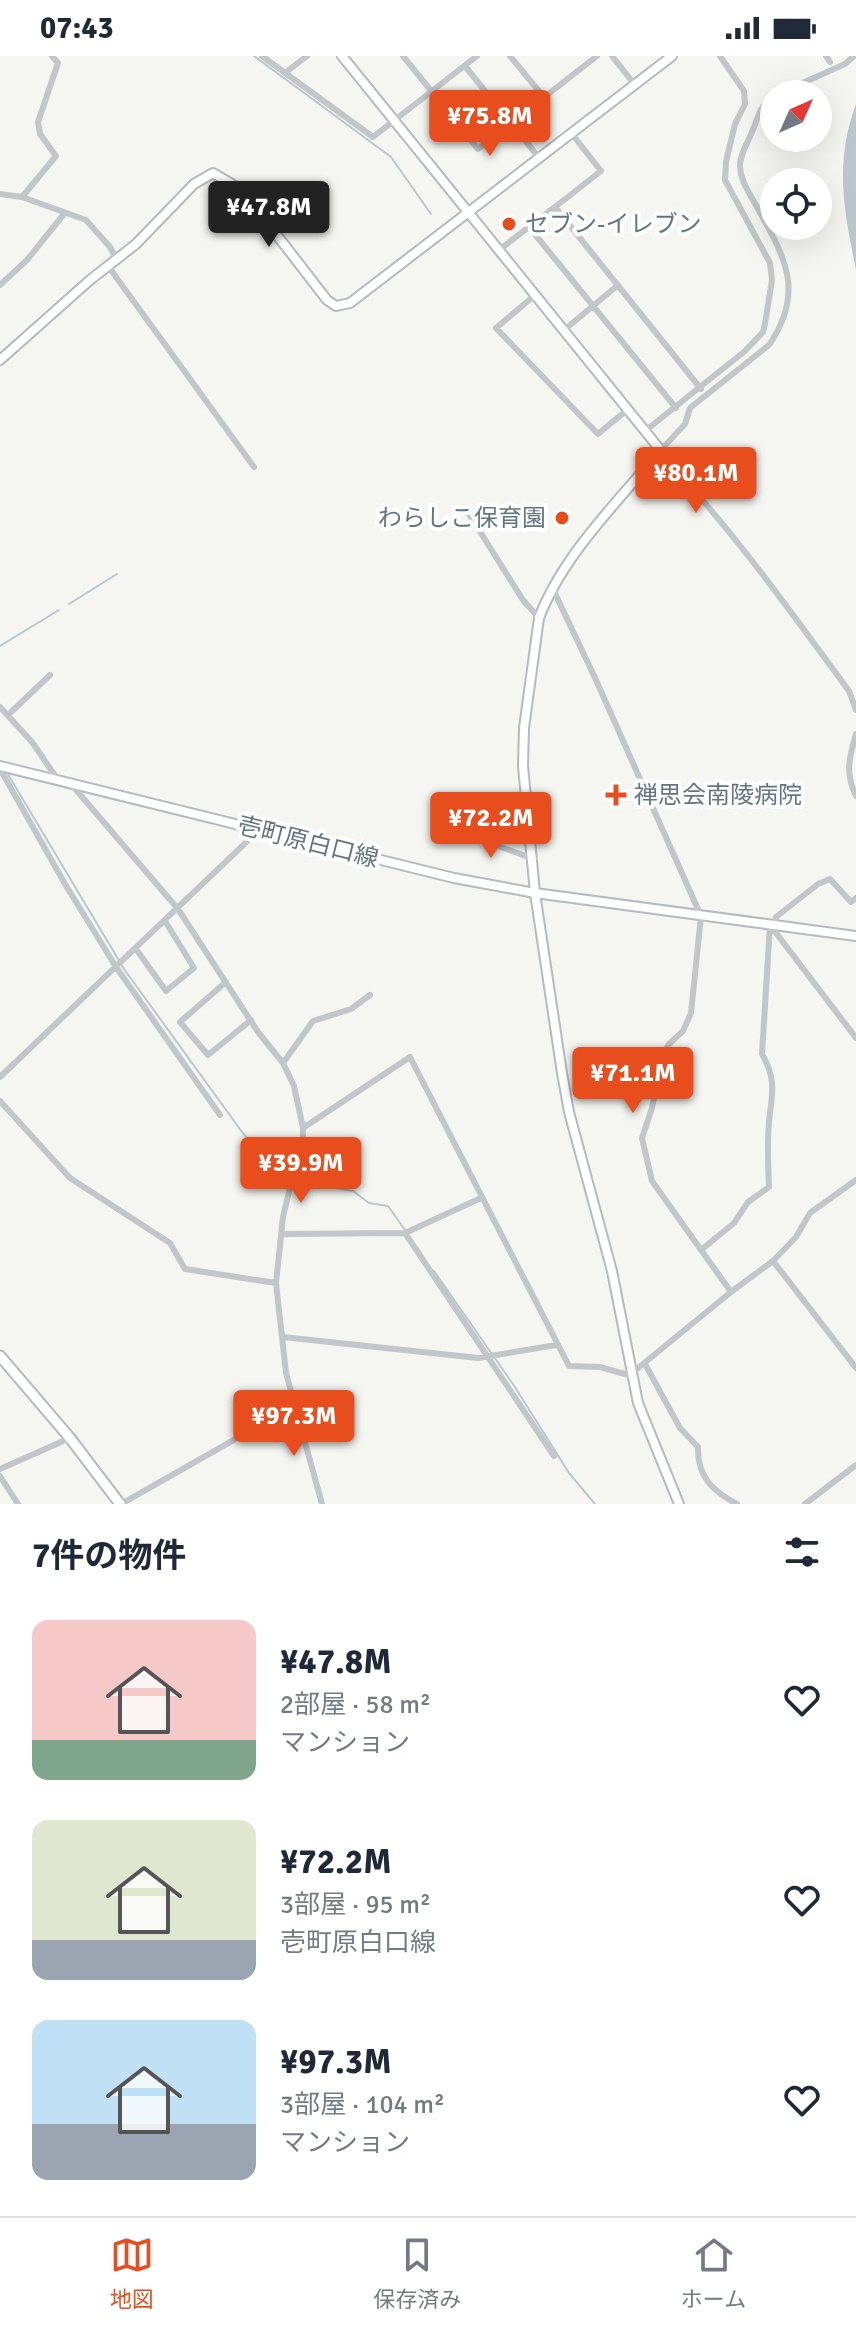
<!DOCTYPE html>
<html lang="ja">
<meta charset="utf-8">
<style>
body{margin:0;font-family:Signika,"Noto Sans JP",sans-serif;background:#f2f2f3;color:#1f2937;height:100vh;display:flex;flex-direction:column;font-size:30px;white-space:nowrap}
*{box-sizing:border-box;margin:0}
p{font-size:26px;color:#747a83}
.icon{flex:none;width:44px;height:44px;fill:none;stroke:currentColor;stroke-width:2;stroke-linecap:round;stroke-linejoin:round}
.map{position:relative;height:1448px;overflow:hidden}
.drawer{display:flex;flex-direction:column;background:#fff;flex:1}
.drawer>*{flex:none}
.needle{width:52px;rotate:45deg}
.tools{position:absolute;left:760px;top:24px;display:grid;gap:16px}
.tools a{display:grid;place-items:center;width:72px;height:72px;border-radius:50%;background:#fff;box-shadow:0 8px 32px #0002;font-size:40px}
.price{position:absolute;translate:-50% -68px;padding:0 18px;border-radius:8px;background:#e84d1e;color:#fff;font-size:26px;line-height:52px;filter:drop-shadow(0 2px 4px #0008)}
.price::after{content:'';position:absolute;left:50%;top:48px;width:24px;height:18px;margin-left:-12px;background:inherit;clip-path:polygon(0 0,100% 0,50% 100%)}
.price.on{background:#222;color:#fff}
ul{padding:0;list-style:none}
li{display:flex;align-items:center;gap:24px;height:200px;padding:0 32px}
li span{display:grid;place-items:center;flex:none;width:224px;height:160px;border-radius:16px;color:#555}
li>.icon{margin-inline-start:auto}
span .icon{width:96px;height:96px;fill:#fffc;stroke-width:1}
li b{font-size:34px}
h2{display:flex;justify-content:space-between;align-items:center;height:96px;padding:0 32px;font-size:34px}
.status{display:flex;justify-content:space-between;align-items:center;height:56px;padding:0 40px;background:#fff;direction:ltr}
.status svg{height:22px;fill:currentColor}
.tab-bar{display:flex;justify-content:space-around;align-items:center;height:112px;border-top:2px solid #e0e1e3;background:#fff;font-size:22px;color:#747a83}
.tab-bar a{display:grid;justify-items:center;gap:4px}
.tab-bar .on{color:#e84d1e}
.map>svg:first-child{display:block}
.water{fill:#bbc7cc}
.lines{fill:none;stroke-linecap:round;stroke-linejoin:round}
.stream{stroke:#bbc7cc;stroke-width:2}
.secondary-casing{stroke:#b4babe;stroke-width:12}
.primary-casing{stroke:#b5b9bd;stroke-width:13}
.street{stroke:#c2c6c9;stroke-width:6}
.secondary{stroke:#fff;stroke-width:8}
.primary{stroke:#fff;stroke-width:9}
.poi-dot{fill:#e84d1e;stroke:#fff;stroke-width:3}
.labels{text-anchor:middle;stroke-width:8;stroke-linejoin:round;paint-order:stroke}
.poi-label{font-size:24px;fill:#637583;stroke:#fff;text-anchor:start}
.street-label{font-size:24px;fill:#637583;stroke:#fff}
</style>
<div class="status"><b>07:43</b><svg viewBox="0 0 49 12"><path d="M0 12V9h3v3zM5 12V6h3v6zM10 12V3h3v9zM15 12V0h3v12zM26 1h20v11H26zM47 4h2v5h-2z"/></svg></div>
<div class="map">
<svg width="856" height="1448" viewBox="0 0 856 1448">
<rect width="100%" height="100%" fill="#f5f5f1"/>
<path class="water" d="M 856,48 L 856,214 C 844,154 834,108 856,48 Z"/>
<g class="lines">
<path class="stream" d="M 254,0 L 391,101 L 431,158
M 69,548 L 117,518
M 0,590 L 59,554
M 6,715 L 124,913 L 242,1076 L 273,1112 L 286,1124 L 353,1135 L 369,1147 L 388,1150 L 405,1174
M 434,1215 L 515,1331 L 569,1417 L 595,1448"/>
<g class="secondary-casing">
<path id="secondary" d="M 342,0 L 658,391 L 659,396 C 616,448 563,499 539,562 L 524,672 L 523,710 L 535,837 L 562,1017 L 569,1056 L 612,1215 L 638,1347 L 679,1448
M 0,304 L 90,224 L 136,188 L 194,128 L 213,117 L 242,134 L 327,244 L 336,250 L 350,247 L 672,0
M 0,710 L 454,822 L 535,837 L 856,880"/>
</g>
<g class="primary-casing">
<path id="primary" d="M 0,1300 L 70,1382 L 120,1448"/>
</g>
<path class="street" d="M 262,0 L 373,81 L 477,0
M 403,0 L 478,93 L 597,0
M 510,0 L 543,40
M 612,0 L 635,29
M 826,0 L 830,6
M 465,10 L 540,103
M 285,17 L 307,0
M 778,38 L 845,8 L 854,0
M 774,41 C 759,50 759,60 752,76 C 748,86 739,100 740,111 C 741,126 750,138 757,151 C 784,200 806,235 769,289 L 690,352 L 685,368 L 659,396 C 730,470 788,552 849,635 L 856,654
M 572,78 L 601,115 L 555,151 L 701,333
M 0,138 L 22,141 L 86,164 L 110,191 L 117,204
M 22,141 L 56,100 L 40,78 L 38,66 L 58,7 L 52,0
M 529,171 L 676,352
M 499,194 L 555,151
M 108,210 L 254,411
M 0,229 L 27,204 L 64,158
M 535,239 L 496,272 L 598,378 L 627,354
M 563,275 L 618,229
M 645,375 L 745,295 L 763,276 L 765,268 L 772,224 L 770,207 L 725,124 L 726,106 L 735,68 L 745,48 L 744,35 L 720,0
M 469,458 L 523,544 L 539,562
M 552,531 L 596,624 L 701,860 L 691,957 L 683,975 L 669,988 L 663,998 L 652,1052 L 642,1082 L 652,1125 L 731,1236
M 0,651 L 32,686 L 58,724
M 8,659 L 50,619
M 856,678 C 849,702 845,717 856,740
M 0,713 L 65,828 L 116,911 L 220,1059
M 71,728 L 178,853 L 258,976 L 283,1007 L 294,1030 L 303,1072 L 303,1089 L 294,1115 L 283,1161 L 276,1227 L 286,1317 L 322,1448
M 459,776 L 534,803
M 770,869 L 856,982
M 775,870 L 776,861 L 818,828 L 830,823 L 851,846 L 856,842
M 136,893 L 166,935 L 194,912 L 165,865
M 226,926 L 180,966 L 208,999 L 251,964
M 283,1007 L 313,965 L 351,953 L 370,939
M 0,1021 L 259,774
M 0,1045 L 70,1122 L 170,1187 L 185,1213 L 276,1227
M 303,1072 L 410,1001 L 569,1310 L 600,1311 L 632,1320
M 405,1177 L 554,1400
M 283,1178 L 405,1177 L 481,1142
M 701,1194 L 734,1167 L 748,1146 L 769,1131 C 768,1109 767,1087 769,1066 C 772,1038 777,1024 762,998 L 770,869
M 773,1205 L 856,1312
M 283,1281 L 478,1302 L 556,1289
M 645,1308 L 680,1372 L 698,1391 C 697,1420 712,1435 737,1448
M 632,1317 L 731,1236 L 773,1205 L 796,1181 L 810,1157 L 856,1124
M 0,1413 L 70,1382
M 0,1420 L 18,1448
M 121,1448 L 295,1349
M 805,1448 L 856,1409"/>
<use href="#secondary" class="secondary"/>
<use href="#primary" class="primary"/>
</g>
<g class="poi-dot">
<circle cx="509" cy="168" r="8"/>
<circle cx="562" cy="462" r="8"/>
<path d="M612 727h8v8h8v8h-8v8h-8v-8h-8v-8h8z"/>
</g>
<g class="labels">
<g class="poi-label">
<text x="525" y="176">セブン-イレブン</text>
<text x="546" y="470" text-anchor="end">わらしこ保育園</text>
<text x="634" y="747">禅思会南陵病院</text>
</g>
<g class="street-label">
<text transform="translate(308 786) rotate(14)" y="8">壱町原白口線</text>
</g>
</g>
</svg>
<div class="tools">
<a><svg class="needle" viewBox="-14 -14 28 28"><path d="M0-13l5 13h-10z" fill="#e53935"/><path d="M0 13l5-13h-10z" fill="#747a83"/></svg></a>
<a><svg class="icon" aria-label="locate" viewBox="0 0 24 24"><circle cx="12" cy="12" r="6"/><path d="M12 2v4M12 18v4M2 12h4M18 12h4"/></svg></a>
</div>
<b class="price" style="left:490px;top:102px">¥75.8M</b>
<b class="price on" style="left:269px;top:193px">¥47.8M</b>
<b class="price" style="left:696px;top:459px">¥80.1M</b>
<b class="price" style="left:491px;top:804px">¥72.2M</b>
<b class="price" style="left:633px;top:1059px">¥71.1M</b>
<b class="price" style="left:301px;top:1149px">¥39.9M</b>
<b class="price" style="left:294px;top:1402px">¥97.3M</b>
</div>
<section class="drawer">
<h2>7件の物件<svg class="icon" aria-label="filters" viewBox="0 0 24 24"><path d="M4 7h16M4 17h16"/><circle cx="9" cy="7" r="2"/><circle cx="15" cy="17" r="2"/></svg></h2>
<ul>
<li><span style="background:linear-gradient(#f6c9c9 75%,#7fa58c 0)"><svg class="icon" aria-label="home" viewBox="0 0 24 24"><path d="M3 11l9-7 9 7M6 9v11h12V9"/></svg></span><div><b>¥47.8M</b><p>2部屋 · 58 m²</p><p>マンション</p></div><svg class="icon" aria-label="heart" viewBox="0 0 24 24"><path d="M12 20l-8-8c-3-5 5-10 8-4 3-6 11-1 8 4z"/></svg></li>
<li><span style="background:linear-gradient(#dfe7d0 75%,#9aa5b1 0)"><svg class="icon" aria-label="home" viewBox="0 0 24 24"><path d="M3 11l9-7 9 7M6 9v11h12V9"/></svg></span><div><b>¥72.2M</b><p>3部屋 · 95 m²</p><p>壱町原白口線</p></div><svg class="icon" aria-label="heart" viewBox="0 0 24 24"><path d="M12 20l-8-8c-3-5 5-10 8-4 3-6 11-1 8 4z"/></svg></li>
<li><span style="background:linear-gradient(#bfe0f5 65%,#9aa5b1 0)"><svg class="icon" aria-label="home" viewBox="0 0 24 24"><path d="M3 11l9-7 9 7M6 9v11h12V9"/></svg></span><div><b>¥97.3M</b><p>3部屋 · 104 m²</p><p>マンション</p></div><svg class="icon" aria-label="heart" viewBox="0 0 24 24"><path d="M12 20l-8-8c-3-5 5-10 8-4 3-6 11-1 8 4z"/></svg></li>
</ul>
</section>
<nav class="tab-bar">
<a class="on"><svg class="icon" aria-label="map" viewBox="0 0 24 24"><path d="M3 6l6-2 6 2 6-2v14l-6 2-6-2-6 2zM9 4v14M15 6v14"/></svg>地図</a>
<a><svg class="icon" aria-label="saved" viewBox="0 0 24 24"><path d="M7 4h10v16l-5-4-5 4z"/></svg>保存済み</a>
<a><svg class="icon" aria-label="home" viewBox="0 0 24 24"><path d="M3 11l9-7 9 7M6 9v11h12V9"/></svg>ホーム</a>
</nav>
